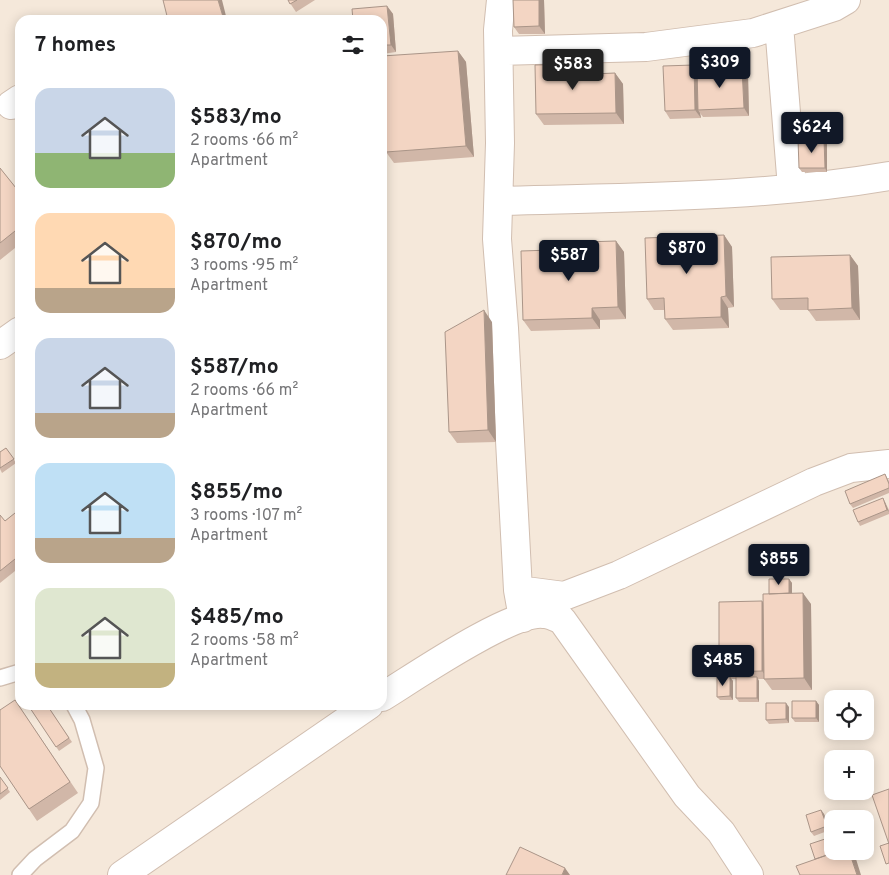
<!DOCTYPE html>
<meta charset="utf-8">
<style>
body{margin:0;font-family:Overpass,sans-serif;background:#f6f6f6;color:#202124;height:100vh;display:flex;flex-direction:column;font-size:19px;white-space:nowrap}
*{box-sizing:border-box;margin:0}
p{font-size:16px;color:#757577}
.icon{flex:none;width:28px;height:28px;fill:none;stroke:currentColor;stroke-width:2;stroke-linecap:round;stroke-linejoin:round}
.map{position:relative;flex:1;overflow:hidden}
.details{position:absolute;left:15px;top:15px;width:372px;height:695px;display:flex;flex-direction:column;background:#fff;border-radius:15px;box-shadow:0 2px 12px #0003}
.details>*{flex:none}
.tools{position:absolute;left:824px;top:690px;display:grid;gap:10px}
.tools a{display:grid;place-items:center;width:50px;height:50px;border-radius:10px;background:#fff;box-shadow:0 2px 12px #0003;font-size:25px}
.price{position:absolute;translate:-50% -42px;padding:0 11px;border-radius:5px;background:#111827;color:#fff;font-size:16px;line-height:32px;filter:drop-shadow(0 1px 2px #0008)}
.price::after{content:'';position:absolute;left:50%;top:30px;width:15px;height:11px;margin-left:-8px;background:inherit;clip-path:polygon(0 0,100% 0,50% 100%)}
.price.active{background:#222;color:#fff}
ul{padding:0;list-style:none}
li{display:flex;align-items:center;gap:15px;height:125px;padding:0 20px}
li span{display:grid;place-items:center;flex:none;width:140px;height:100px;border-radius:15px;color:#555}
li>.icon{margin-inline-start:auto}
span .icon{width:60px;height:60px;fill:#fffc;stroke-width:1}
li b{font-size:21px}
h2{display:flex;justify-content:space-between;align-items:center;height:60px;padding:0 20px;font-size:21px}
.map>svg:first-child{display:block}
.residential{fill:#f5e8da;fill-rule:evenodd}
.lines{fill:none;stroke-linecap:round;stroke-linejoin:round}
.lane-casing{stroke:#d1beb0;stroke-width:18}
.street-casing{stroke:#d1beb0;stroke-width:30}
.lane{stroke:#fff;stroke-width:15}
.street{stroke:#fff;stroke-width:28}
.wall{fill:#d1b7a8}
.shaded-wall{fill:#aa9588}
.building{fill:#f3d5c3;stroke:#aa9588}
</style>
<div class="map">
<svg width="889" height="875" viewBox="0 0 889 875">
<rect width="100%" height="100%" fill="#fdf6ec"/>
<path class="residential" d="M 0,0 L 889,0 L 889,875 L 0,875 ZM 20,20 L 382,20 L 382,705 L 20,705 ZM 832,699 L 865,699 L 865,731 L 832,731 ZM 832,759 L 865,759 L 865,791 L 832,791 ZM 832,819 L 865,819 L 865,851 L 832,851 Z"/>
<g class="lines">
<g class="lane-casing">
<path id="lane" d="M 0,678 L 20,672
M 20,875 L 35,859 L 72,831 L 91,803 L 96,768 L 82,720 L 74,705"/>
</g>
<g class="street-casing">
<path id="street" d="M 501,0 L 498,30 L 500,143 L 497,239 L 504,328 L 518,590 L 523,618
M 779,25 L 792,188
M 499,51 L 646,47 L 753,33 L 834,7 L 846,0
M 11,105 L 20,99
M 499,201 C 629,197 761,198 889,176
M 0,345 L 20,331
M 518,590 L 564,596 L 619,575 L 814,482 L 851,468 L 889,464
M 382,697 C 413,678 512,610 544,614 C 550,614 557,618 562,620 L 687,796 L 721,832 L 749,875
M 122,875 L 369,705"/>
</g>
<use href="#lane" class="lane"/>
<use href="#street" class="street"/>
</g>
<path class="wall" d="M 288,0 L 315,0 L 296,12 Z
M 513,0 L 544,0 L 545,34 L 519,34 L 514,27 Z
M 387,6 L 393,14 L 396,52 L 382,54 L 382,20 Z
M 458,51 L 466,62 L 474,157 L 394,163 L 386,152 Z
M 569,64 L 577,74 L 615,73 L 623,84 L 624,124 L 544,125 L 536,114 Z
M 694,65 L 697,70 L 742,68 L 748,75 L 749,116 L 703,117 L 700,113 L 701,118 L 670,119 L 665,111 Z
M 824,139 L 827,143 L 827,172 L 802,172 L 799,168 Z
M 0,168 L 20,193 L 20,244 L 0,260 Z
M 724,235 L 732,247 L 734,307 L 728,308 L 729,328 L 673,330 L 665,319 L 664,310 L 654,310 L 647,299 Z
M 616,241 L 624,252 L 626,319 L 600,320 L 600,329 L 531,331 L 523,320 L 583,249 Z
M 850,255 L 858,266 L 860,320 L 816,321 L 808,310 L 780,310 L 772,299 Z
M 492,322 L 496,442 L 457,443 L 449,432 Z
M 6,448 L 16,463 L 2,473 L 0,469 L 0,452 Z
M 885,474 L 889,481 L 889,493 L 853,508 L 850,504 Z
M 885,502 L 889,510 L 889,514 L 860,526 L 858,522 Z
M 20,509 L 20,567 L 0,583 L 0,515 L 5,521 Z
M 789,579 L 792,583 L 792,593 L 811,604 L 812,690 L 772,690 L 764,679 L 758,679 L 759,681 L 759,702 L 739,702 L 736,698 L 736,679 L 731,679 L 733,681 L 733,700 L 720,700 L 717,697 L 723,677 L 719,672 L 762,601 L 764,604 L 769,594 Z
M 15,700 L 78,793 L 37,821 L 0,766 Z
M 816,701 L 819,705 L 819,722 L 795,722 L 792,718 Z
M 28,705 L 47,705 L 72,742 L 59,751 Z
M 789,707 L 789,723 L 769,724 L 766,720 Z
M 0,777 L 10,792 L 0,800 Z
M 821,810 L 824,814 L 830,830 L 814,836 L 811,832 Z"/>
<path class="shaded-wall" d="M 218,0 L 222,0 L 227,20 L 224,20 Z
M 539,0 L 544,0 L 545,34 L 539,26 Z
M 387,6 L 393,14 L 396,52 L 391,45 Z
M 458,51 L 466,62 L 474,157 L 466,146 Z
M 569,64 L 577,75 L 570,75 Z
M 694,65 L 699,73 L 698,110 L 700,113 L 701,118 L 695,110 Z
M 742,68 L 748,75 L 749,116 L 744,108 Z
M 615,73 L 623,84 L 624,124 L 616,113 Z
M 824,139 L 827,143 L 827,172 L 825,168 Z
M 724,235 L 732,247 L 734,307 L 726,296 Z
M 616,241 L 624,252 L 626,319 L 618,307 Z
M 850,255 L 858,266 L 860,320 L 852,308 Z
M 721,297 L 728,308 L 729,328 L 721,317 Z
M 592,308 L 600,320 L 600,329 L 592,318 Z
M 484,310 L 492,322 L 496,442 L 488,430 Z
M 883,498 L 885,502 L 889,512 L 887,510 Z
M 789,579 L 792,583 L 792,599 L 789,595 Z
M 803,593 L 811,604 L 812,690 L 804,678 Z
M 762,601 L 767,609 L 768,679 L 762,671 Z
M 730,677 L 733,681 L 733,700 L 730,696 Z
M 757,677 L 759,681 L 759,702 L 757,698 Z
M 816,701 L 819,705 L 819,722 L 816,718 Z
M 786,703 L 789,707 L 789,723 L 786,719 Z
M 821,810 L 824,814 L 830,830 L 827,826 Z
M 849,851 L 850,851 L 856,859 L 861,875 L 857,875 Z
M 565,868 L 570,875 L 562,875 Z"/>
<path class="building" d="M 163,0 L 218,0 L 224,20 L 168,20 Z
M 288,0 L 297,0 L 290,4 Z
M 513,0 L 539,0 L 539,26 L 514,27 Z
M 387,6 L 391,45 L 382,45 L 382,20 L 353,20 L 352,9 Z
M 458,51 L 466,146 L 386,152 L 382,106 L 382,56 Z
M 569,64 L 570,75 L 615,73 L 616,113 L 536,114 L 535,65 Z
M 694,65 L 695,110 L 665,111 L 663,66 Z
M 742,68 L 744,108 L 698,110 L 697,69 Z
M 798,139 L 824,139 L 825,168 L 799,168 Z
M 0,168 L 20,193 L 20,227 L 0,243 Z
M 724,235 L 726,296 L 721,297 L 721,317 L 665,319 L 664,298 L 647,299 L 645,238 Z
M 616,241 L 618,307 L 592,308 L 592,318 L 523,320 L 521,251 L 583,249 L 583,242 Z
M 850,255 L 852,308 L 808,310 L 808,298 L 772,299 L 771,257 Z
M 484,310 L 488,430 L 449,432 L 445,332 Z
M 6,448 L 14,459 L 0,468 L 0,452 Z
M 885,474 L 889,484 L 889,488 L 850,504 L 845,491 Z
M 883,498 L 887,510 L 858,522 L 853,510 Z
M 20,509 L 20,555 L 0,571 L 0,515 L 5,521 Z
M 769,579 L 789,579 L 789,593 L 769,594 Z
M 803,593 L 804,678 L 764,679 L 763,594 Z
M 762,601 L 762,671 L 719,672 L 719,602 Z
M 717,677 L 730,677 L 730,696 L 717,697 Z
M 736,677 L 757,677 L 757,698 L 736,698 Z
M 15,700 L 70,782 L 29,809 L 0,766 L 0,710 Z
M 792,701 L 816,701 L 816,718 L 792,718 Z
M 766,703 L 786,703 L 786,719 L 766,720 Z
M 28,705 L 47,705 L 69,738 L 56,747 Z
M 0,777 L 8,788 L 0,794 Z
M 889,789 L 889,844 L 872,795 Z
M 821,810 L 827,826 L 811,832 L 806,815 Z
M 831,837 L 832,841 L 832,851 L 836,851 L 836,852 L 815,859 L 810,844 Z
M 889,843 L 889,863 L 886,864 L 880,846 Z
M 520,847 L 565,868 L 562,875 L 506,875 Z
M 839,851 L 849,851 L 857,875 L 800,875 L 796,866 Z"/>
</svg>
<div class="tools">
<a><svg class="icon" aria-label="locate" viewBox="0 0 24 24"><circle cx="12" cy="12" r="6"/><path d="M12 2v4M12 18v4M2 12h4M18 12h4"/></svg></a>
<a>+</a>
<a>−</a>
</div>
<b class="price" style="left:720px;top:89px">$309</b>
<b class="price active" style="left:573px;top:91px">$583</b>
<b class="price" style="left:812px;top:154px">$624</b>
<b class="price" style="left:687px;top:275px">$870</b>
<b class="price" style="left:569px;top:282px">$587</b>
<b class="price" style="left:779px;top:586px">$855</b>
<b class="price" style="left:723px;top:687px">$485</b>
<section class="details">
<h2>7 homes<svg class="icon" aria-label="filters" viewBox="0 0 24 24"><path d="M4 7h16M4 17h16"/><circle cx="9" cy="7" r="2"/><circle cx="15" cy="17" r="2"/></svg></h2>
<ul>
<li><span style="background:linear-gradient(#c9d6e8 65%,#8fb573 0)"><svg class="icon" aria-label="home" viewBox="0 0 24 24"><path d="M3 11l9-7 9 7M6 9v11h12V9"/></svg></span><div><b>$583/mo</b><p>2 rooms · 66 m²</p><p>Apartment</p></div></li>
<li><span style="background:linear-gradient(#ffd9b3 75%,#b9a48a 0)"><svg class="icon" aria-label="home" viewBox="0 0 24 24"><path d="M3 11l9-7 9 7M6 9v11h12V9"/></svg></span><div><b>$870/mo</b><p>3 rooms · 95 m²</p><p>Apartment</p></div></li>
<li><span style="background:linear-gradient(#c9d6e8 75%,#b9a48a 0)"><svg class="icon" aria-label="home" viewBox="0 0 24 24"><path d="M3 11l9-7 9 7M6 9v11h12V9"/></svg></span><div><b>$587/mo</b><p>2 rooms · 66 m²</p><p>Apartment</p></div></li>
<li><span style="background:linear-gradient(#bfe0f5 75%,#b9a48a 0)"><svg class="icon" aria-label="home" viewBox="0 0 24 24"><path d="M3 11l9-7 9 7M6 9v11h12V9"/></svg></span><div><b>$855/mo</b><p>3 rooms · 107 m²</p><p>Apartment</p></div></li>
<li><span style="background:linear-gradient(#dfe7d0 75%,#c2b280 0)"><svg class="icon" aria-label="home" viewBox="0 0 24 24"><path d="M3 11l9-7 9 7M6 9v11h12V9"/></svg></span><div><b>$485/mo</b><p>2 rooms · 58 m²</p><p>Apartment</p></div></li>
</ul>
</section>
</div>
